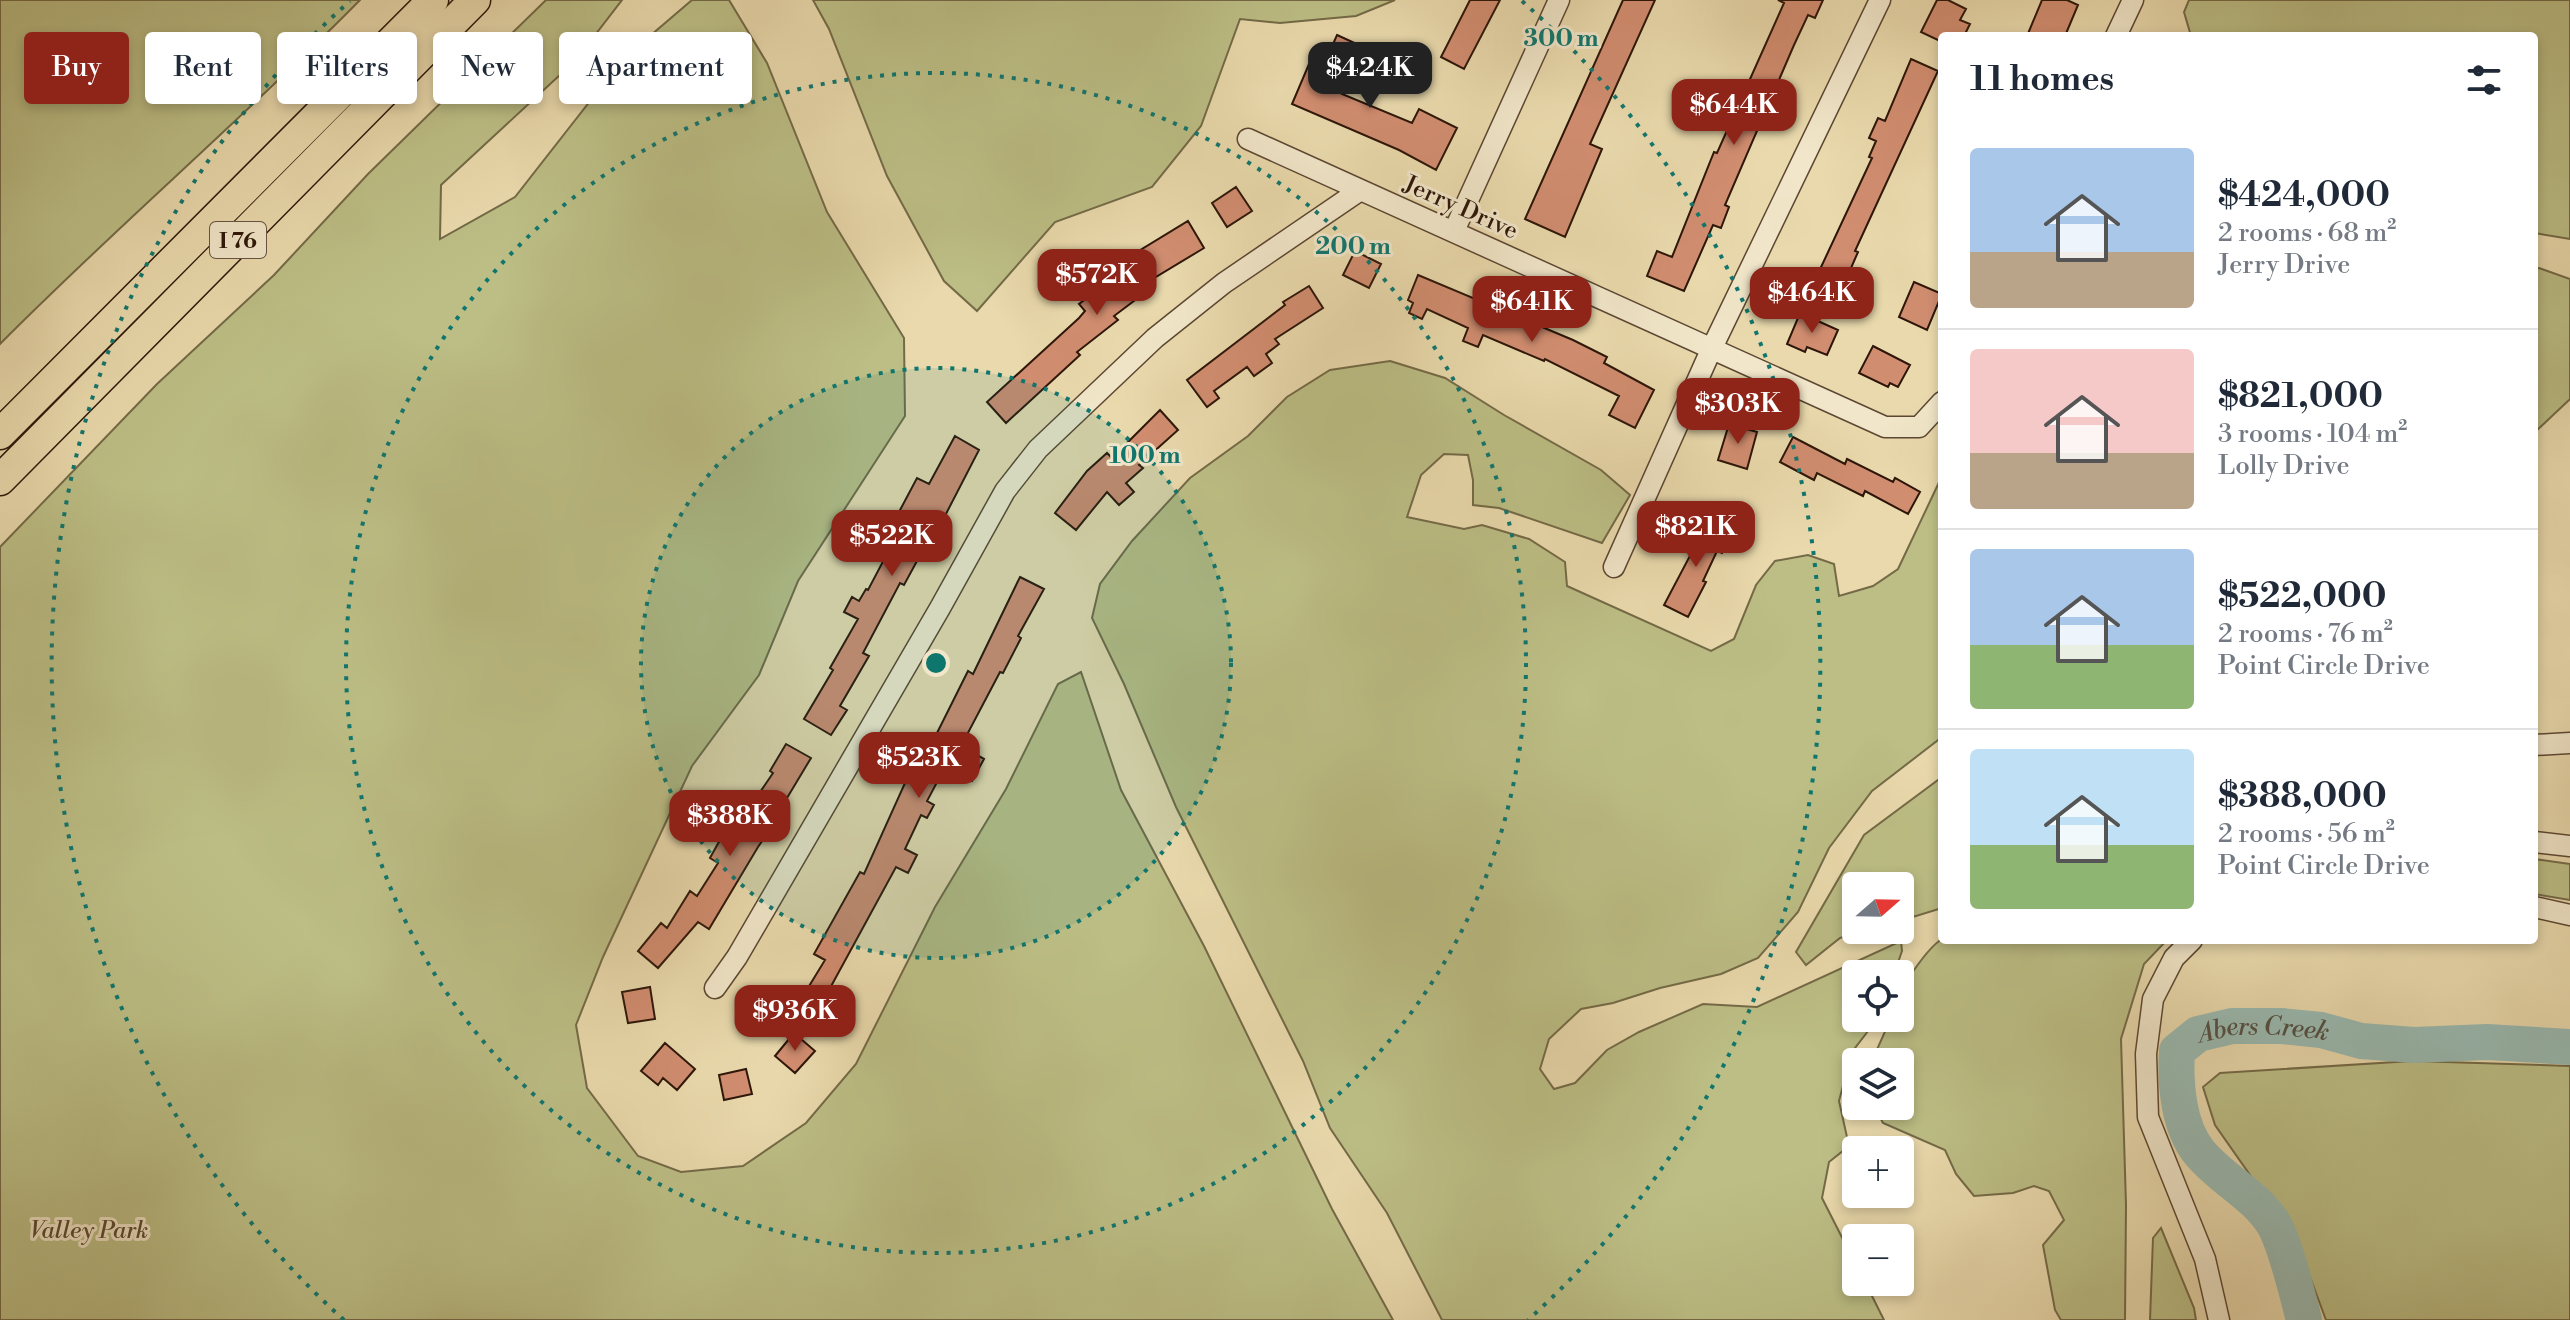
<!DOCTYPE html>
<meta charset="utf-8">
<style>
body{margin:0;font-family:"Libre Bodoni",serif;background:#f6f6f7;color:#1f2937;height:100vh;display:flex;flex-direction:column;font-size:30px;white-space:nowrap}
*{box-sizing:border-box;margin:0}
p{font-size:26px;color:#747a83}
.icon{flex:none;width:44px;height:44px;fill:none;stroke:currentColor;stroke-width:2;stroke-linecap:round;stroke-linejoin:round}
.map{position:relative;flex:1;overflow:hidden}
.drawer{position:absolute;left:1938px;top:32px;width:600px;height:912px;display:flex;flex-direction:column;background:#fff;border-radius:8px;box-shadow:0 4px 12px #0003}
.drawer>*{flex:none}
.hud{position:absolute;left:24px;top:32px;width:760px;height:72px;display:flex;gap:16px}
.needle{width:52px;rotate:70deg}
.tools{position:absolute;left:1842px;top:872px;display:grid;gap:16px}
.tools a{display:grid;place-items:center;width:72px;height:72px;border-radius:8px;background:#fff;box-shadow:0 4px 12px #0003;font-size:40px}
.price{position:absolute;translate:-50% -68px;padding:0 18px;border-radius:16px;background:#8f2418;color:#fff;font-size:26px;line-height:52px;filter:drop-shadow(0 2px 4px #0008)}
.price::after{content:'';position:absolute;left:50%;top:48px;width:24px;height:18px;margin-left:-12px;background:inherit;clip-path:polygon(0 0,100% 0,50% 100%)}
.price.on{background:#222;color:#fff}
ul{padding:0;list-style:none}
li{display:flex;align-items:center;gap:24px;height:200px;padding:0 32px}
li+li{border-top:2px solid #e0e1e3}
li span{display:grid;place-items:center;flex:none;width:224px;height:160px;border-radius:8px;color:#555}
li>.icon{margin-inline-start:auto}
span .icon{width:96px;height:96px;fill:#fffc;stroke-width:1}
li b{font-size:34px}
h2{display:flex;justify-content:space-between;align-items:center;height:96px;padding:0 32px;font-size:34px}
.tag{padding:0 28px;border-radius:8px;background:#fff;box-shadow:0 4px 12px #0003;font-size:28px;line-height:72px}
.tag.on{background:#8f2418;color:#fff}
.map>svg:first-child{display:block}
.green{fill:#bcbe85;stroke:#746a47;stroke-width:2}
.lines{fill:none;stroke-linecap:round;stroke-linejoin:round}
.river{stroke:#99b9b0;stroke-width:36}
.building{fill:#d18d70;stroke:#2d1609;stroke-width:2}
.minor-casing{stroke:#5c4732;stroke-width:23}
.highway-casing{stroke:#2d1609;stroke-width:33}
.minor{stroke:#f1e6c9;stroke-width:20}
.highway{stroke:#e9d9ac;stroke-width:30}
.ring{fill:none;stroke:#0f766e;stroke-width:4;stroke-dasharray:4 8}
.labels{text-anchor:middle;stroke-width:6;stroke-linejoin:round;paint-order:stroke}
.shield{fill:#f1e6c9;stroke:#685443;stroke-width:2}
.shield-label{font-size:22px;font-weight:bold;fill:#2d1609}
.street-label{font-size:24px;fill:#2d1609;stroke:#f1e6c9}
.park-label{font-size:24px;font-style:italic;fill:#58482e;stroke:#f1e6c9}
.water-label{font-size:26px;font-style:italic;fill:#534f43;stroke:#f1e6c9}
.centre{fill:#0f766e;stroke:#f1e6c9;stroke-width:4}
.ring-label{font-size:24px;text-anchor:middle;font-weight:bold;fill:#0f766e;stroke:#f1e6c9;stroke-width:6;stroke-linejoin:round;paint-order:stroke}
</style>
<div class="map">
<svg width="2570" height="1320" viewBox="0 0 2570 1320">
<rect width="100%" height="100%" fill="#e9d9ac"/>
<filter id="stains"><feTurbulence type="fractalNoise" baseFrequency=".0025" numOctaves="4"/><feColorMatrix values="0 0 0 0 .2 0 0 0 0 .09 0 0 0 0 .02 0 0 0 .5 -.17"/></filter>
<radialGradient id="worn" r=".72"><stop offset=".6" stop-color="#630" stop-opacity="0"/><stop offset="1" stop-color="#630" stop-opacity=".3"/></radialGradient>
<path class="green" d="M 0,0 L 360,0 C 244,118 117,226 0,344 Z
M 546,0 L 622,0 L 575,61 L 441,185 L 440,239 L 515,197 L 623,59 L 692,0 L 729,0 L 767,63 L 827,212 L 904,338 L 905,416 L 798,581 L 759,675 L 692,766 L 603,957 L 576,1025 L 587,1088 L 638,1156 L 681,1172 L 743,1166 L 806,1123 L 856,1064 L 935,907 L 1006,789 L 1058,684 L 1081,672 L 1121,790 L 1204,946 L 1332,1209 L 1393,1320 L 0,1320 L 0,547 L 157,384 L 274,275 L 368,174 Z
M 813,0 L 1395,0 L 1356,16 L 1280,23 L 1240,19 L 1201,126 L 1152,187 L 1055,222 L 977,311 L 944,281 L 887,176 L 829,29 Z
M 2189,0 L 2570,0 L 2570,239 L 2534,233 L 2534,36 L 2191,36 L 2184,12 Z
M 2539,268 L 2570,279 L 2570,399 L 2534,433 L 2534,269 Z
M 1390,361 L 1445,378 L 1504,415 L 1601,470 L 1630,495 L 1602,543 L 1499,508 L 1473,505 L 1473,480 L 1468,455 L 1444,454 L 1421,475 L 1407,517 L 1464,529 L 1482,525 L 1529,539 L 1565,562 L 1567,586 L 1711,651 L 1734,639 L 1756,585 L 1775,561 L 1808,555 L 1834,564 L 1839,596 L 1873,586 L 1898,569 L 1942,476 L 1942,737 L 1872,791 L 1829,848 L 1798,912 L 1758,958 L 1721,974 L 1660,988 L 1613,1003 L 1581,1009 L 1549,1039 L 1540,1069 L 1554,1089 L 1575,1083 L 1607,1050 L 1639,1032 L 1703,1004 L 1757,1007 L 1901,941 L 1902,951 L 1894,974 L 1856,974 L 1856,1018 L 1878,1018 L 1852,1052 L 1839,1101 L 1849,1146 L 1829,1162 L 1822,1198 L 1856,1265 L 1856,1282 L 1865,1282 L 1884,1320 L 1442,1320 L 1387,1213 L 1330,1128 L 1303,1061 L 1176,807 L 1124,684 L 1092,618 L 1100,584 L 1132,541 L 1190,478 L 1248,436 L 1287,397 L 1330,370 Z
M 1942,777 L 1942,908 L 1900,921 L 1900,886 L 1856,886 L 1856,930 L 1868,930 L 1840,938 L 1806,965 L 1796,952 L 1864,835 Z
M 2534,859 L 2570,864 L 2570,900 L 2534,894 Z
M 1942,939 L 2167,940 L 2144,964 L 2121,1039 L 2126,1205 L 2125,1320 L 2061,1320 L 2055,1310 L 2043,1245 L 2064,1220 L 2049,1191 L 2034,1186 L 2013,1193 L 1974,1196 L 1956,1174 L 1945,1150 L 1883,1123 L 1874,1106 L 1900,1106 L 1900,1062 L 1874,1062 L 1875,1054 L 1891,1018 L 1900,1018 C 1900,1012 1899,1004 1900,998 C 1903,982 1929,947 1942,939 Z
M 2412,1061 L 2570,1066 L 2570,1320 L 2326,1320 L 2297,1242 L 2215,1125 L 2203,1087 L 2220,1073 Z
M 2161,1228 L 2194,1308 L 2196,1320 L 2150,1320 L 2153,1238 Z"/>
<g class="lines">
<path class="river" id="s1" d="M 2304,1320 C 2298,1297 2284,1237 2271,1220 C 2252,1193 2220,1178 2199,1152 C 2178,1126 2175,1083 2177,1051 L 2198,1034 L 2232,1026 L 2281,1026 L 2321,1030 L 2361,1041 L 2414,1045 L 2487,1042 L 2570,1047"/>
</g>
<path class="building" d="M 1470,0 L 1500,0 L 1464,69 L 1441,57 Z
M 1623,0 L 1655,0 L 1590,144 L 1602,149 L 1565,237 L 1525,219 Z
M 1778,0 L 1823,0 L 1815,18 L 1808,15 L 1794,45 L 1725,205 L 1729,207 L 1721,228 L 1713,225 L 1684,291 L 1647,276 L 1657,251 L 1672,257 L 1714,152 L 1717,153 L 1784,3 Z
M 1937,0 L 1948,0 L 1966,9 L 1960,20 L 1970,24 L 1964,36 L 1942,36 L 1942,42 L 1921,32 Z
M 2042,0 L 2067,0 L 2078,5 L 2065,36 L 2027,36 Z
M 1337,35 L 1359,45 L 1344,79 L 1348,81 L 1342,94 L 1412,123 L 1419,109 L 1457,128 L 1436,170 L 1399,150 L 1292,104 L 1309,64 L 1322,69 Z
M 1911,59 L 1938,71 L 1855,251 L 1858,252 L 1841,291 L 1815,280 L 1872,158 L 1869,157 L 1876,141 L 1869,138 L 1878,118 L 1885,121 Z
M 1236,187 L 1252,211 L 1227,227 L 1212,203 Z
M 1188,221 L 1204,248 L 1151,280 L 1155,285 L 1114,316 L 1118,320 L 1077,352 L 1080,355 L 1006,423 L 987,402 L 1079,318 L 1085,311 L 1079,304 L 1095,292 L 1098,295 L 1122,276 L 1113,264 L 1129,252 L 1132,255 Z
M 1355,251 L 1381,264 L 1369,288 L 1343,275 Z
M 1418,275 L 1573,340 L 1607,357 L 1604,363 L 1654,390 L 1635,428 L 1609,415 L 1619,396 L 1545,359 L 1544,361 L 1483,335 L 1478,347 L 1463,341 L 1468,328 L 1427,309 L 1422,319 L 1409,313 L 1413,303 L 1408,300 Z
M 1914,282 L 1942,294 L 1927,330 L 1899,317 Z
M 1309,286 L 1323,308 L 1275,339 L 1279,344 L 1266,354 L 1272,363 L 1254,376 L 1247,367 L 1214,391 L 1219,398 L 1207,407 L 1187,380 L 1285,305 L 1283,302 Z
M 1800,313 L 1838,330 L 1827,355 L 1807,347 L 1805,352 L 1787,344 Z
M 1873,346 L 1910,365 L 1898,387 L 1890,383 L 1888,387 L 1859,373 Z
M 1160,410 L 1178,430 L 1139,465 L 1143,468 L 1126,483 L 1134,492 L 1119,505 L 1107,492 L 1076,530 L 1055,513 L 1087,471 L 1107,453 L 1112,458 Z
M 1729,424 L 1757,432 L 1747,469 L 1718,460 Z
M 955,436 L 979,450 L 933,539 L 930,537 L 904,585 L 900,583 L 863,653 L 869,656 L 840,706 L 847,710 L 831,735 L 804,719 L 833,670 L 830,668 L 858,619 L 844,612 L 852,597 L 859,601 L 866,589 L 868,590 L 907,516 L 899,512 L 917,478 L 929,484 Z
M 1793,437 L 1845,464 L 1847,459 L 1893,482 L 1895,478 L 1920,492 L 1908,514 L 1865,491 L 1863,496 L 1817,473 L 1814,480 L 1780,462 Z
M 1700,523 L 1727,535 L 1722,553 L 1717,551 L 1703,581 L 1706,582 L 1688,617 L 1664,605 L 1692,552 L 1688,550 Z
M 1020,577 L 1044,589 L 1018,636 L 1021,638 L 1003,673 L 1000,672 L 961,746 L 984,759 L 972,781 L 945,767 L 927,801 L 934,805 L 927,818 L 921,815 L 905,849 L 917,855 L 908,873 L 896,867 L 829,990 L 834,994 L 829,1002 L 839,1008 L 829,1025 L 797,1006 L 825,960 L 814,954 L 860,872 L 864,874 L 909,774 L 915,777 L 968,671 L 973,674 Z
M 786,744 L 811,758 L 784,803 L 787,805 L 758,847 L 709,929 L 698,922 L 658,968 L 638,951 L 661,923 L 667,928 L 690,891 L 697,896 L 718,863 L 710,858 L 725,831 L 731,835 L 773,773 L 770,771 Z
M 650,987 L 655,1019 L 628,1023 L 622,992 Z
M 794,1033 L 815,1051 L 795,1073 L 775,1056 Z
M 665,1043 L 695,1069 L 677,1090 L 663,1078 L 658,1085 L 641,1071 Z
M 746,1069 L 752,1094 L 724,1100 L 719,1075 Z"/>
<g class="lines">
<g class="minor-casing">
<path id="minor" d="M 2116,36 L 2133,0
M 1248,139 L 1885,427 L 1919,427 L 1942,402
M 1454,231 L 1559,0
M 1614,567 L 1711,350 L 1880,0
M 2534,745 L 2570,743
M 2534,842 L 2570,846
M 2534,907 L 2570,915
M 2192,940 L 2174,958 L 2153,999 L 2146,1054 L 2148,1117 L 2205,1259 L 2219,1320
M 715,988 L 737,957 L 940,608 L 1005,491 L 1038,449 L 1155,338 L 1224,283 L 1359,191"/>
</g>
<g class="highway-casing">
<path id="highway" d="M 0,434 L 433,0
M 0,480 L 475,0"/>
</g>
<use href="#minor" class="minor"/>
<use href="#highway" class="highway"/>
</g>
<circle cx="936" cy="663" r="295" fill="#0f766e" fill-opacity=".12"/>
<g class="ring">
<circle cx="936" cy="663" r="295"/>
<circle cx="936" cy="663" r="590"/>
<path d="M344 1320A884 884 0 0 1 350 1M1522 1A884 884 0 0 1 1528 1320"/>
</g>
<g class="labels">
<rect class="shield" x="210" y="222" width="56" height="36" rx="6"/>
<g class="shield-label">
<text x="238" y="248">I 76</text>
</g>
<g class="street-label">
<text transform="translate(1461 207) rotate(24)" y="8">Jerry Drive</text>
</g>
<g class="park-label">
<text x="89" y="1238">Valley Park</text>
</g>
<g class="water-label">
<text dy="9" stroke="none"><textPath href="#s1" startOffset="404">Abers Creek</textPath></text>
</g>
</g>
<circle cx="936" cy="663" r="12" class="centre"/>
<g class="ring-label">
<text x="1561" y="46">300 m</text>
<text x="1353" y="254">200 m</text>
<text x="1145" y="463">100 m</text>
</g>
<rect width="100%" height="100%" filter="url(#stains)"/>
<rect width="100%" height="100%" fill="url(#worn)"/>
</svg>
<div class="tools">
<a><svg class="needle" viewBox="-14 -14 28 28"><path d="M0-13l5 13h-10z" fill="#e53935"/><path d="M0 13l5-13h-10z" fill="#747a83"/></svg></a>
<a><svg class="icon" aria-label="locate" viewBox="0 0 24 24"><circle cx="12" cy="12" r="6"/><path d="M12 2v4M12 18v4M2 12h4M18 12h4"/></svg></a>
<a><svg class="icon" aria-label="layers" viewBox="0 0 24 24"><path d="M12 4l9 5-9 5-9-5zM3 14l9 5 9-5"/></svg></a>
<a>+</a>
<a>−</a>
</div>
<b class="price on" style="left:1370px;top:110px">$424K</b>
<b class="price" style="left:1734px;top:147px">$644K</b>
<b class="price" style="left:1097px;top:317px">$572K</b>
<b class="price" style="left:1812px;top:335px">$464K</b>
<b class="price" style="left:1532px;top:344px">$641K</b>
<b class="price" style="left:1738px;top:446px">$303K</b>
<b class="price" style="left:1696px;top:569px">$821K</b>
<b class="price" style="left:892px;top:578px">$522K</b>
<b class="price" style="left:919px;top:800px">$523K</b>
<b class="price" style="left:730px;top:858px">$388K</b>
<b class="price" style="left:795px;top:1053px">$936K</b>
<div class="hud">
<a class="tag on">Buy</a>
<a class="tag">Rent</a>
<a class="tag">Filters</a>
<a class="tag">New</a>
<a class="tag">Apartment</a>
</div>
<section class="drawer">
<h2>11 homes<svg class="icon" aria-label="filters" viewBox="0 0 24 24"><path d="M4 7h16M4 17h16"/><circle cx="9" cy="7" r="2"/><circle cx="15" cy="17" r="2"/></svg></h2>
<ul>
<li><span style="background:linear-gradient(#a9c7e8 65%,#b9a48a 0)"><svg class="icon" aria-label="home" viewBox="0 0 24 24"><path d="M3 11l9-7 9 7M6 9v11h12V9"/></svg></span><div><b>$424,000</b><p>2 rooms · 68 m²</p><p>Jerry Drive</p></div></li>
<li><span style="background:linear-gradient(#f6c9c9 65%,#b9a48a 0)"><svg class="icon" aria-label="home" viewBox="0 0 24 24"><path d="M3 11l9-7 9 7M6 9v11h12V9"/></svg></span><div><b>$821,000</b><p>3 rooms · 104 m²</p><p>Lolly Drive</p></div></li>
<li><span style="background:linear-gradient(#a9c7e8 60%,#8fb573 0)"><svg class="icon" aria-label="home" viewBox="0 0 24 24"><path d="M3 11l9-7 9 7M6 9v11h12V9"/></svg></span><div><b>$522,000</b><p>2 rooms · 76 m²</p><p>Point Circle Drive</p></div></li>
<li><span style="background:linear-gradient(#bfe0f5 60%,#8fb573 0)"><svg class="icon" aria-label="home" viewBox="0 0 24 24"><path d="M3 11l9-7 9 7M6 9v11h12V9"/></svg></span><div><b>$388,000</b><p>2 rooms · 56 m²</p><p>Point Circle Drive</p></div></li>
</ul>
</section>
</div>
